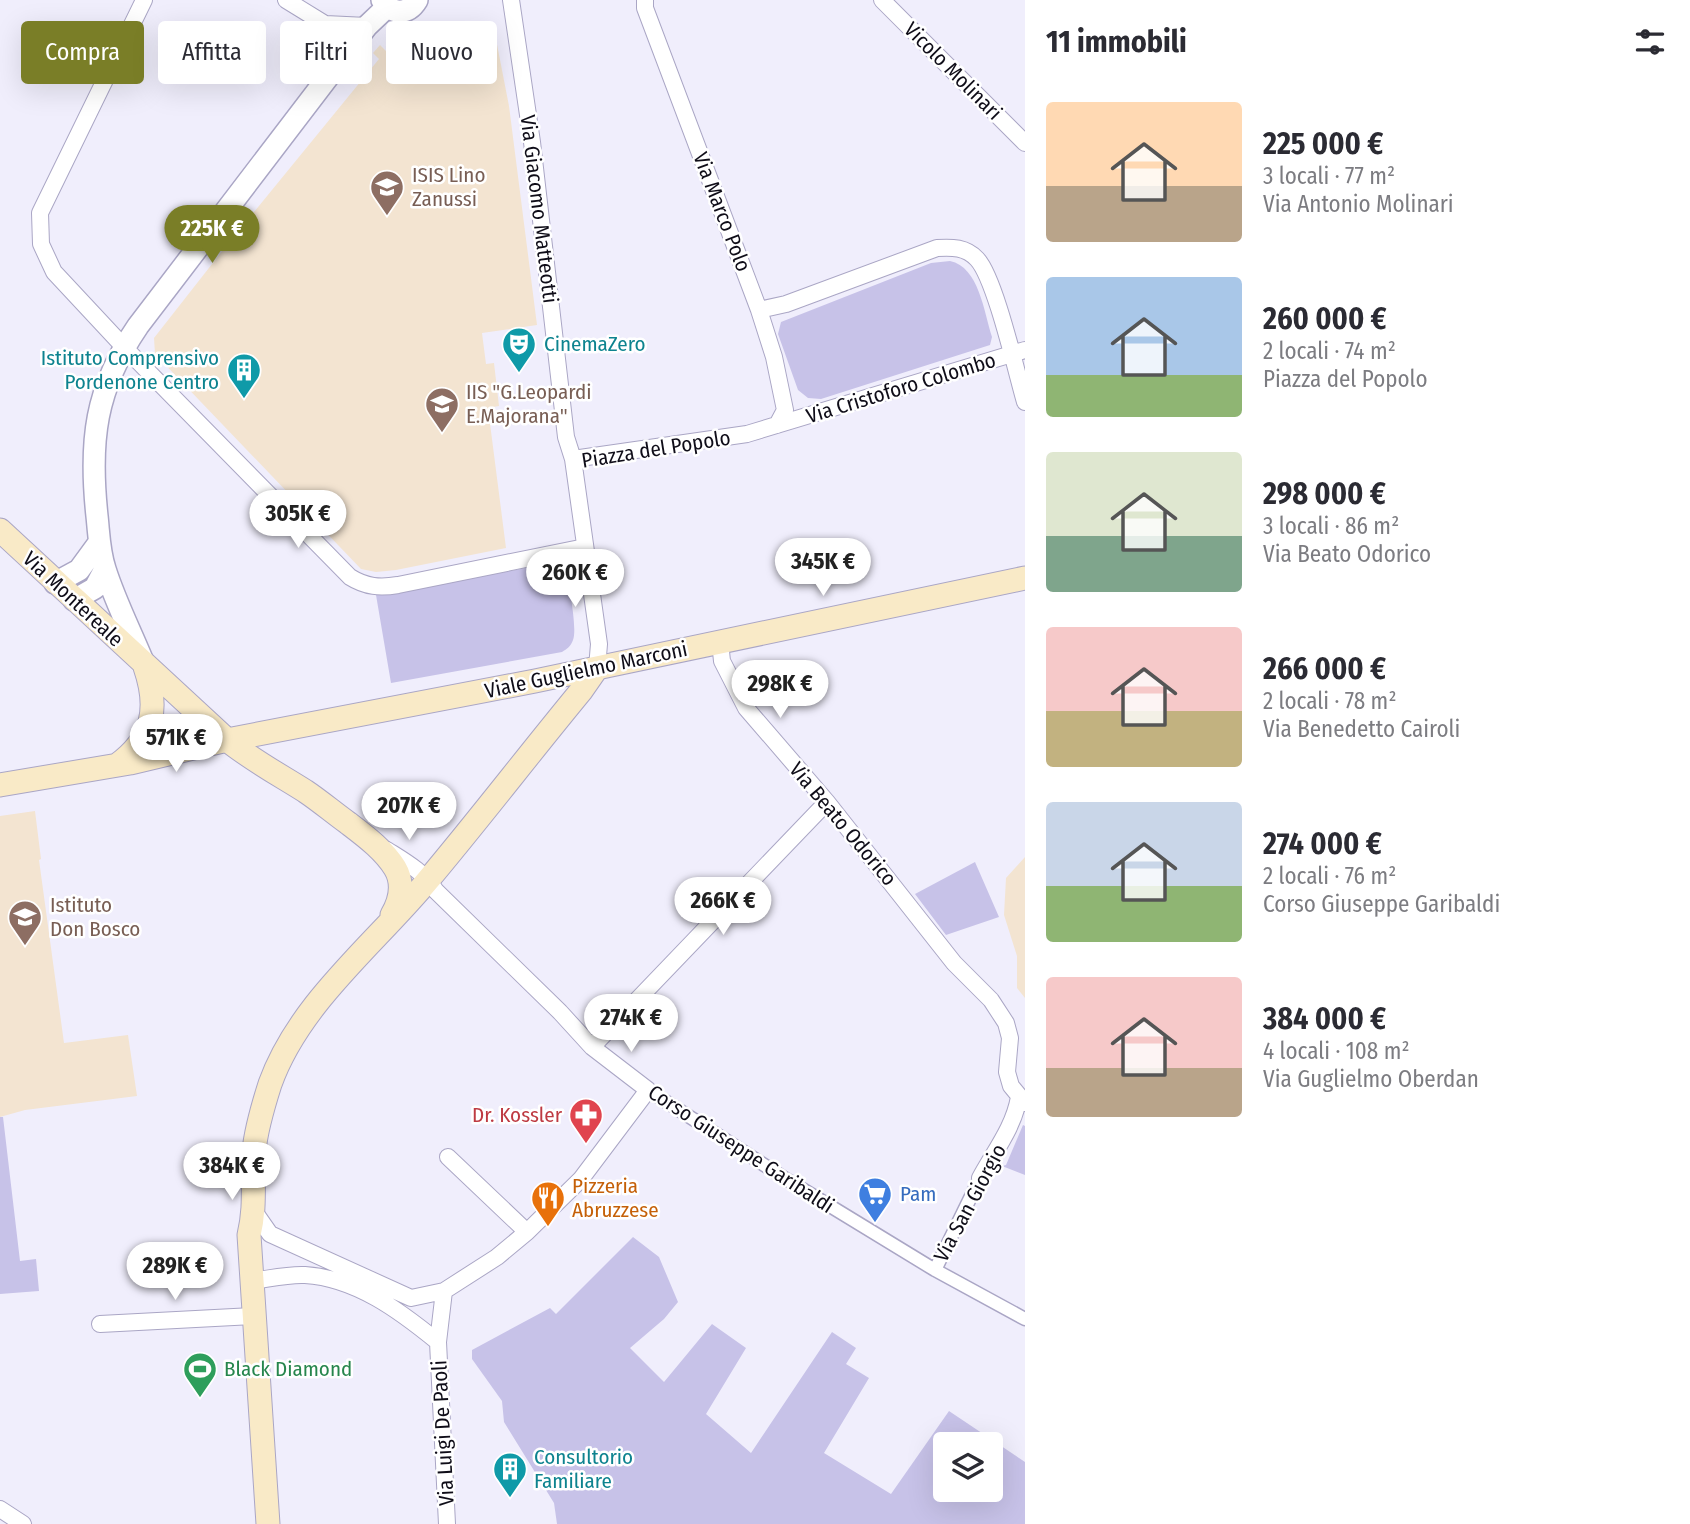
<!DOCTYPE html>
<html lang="it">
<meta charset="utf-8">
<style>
body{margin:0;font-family:"Fira Sans Condensed",sans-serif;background:#f7f7f7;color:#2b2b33;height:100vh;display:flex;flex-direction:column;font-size:26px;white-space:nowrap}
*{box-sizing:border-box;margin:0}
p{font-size:23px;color:#7c7c81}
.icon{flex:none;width:38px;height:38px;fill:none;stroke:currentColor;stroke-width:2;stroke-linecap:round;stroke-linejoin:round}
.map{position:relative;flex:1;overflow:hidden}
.sheet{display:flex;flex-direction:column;background:#fff;width:665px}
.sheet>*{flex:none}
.hud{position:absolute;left:21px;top:21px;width:665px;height:63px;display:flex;gap:14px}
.controls{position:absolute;left:933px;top:1432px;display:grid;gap:14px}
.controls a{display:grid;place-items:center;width:70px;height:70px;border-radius:7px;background:#fff;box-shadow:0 7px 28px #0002;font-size:35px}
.price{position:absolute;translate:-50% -60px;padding:0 16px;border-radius:24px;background:#fff;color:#222;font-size:23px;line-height:46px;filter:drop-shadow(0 2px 4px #0008)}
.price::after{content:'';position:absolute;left:50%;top:42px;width:21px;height:16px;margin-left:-10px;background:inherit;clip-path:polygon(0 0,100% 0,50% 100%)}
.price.on{background:#7a7e27;color:#fff}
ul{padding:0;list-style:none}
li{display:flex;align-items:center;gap:21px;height:175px;padding:0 21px}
li span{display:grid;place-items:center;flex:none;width:196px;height:140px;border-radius:7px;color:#555}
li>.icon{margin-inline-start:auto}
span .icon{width:84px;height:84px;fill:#fffc;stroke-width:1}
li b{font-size:30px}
h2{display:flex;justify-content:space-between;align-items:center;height:84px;padding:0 21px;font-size:30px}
.chip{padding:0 24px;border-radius:7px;background:#fff;box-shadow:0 7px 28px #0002;font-size:24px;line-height:63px}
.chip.on{background:#7a7e27;color:#fff}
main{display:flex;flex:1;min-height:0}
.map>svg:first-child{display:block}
.education{fill:#f3e4d1}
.green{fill:#c7c2e8;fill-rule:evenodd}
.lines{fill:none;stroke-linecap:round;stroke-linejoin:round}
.pedestrian-casing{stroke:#aaa6c5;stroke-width:15}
.minor-casing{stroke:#aaa6c5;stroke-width:18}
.tertiary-casing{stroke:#aaa6c5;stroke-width:24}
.secondary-casing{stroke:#aaa6c5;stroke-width:25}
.pedestrian{stroke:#fff;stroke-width:12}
.minor{stroke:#fff;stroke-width:16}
.tertiary{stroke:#fff;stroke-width:21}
.secondary{stroke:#f9eac7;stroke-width:23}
.labels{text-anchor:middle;stroke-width:5;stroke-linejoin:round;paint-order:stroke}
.street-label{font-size:21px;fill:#0f0d18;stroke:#fff}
.education-label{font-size:21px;fill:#785e54;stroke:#fff;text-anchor:start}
.culture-label{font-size:21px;fill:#0d838f;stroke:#fff;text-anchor:start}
.health-label{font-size:21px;fill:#be3a42;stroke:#fff;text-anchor:end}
.food-label{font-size:21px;fill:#c56008;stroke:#fff;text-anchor:start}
.shop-label{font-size:21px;fill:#366cbe;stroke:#fff;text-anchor:start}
.leisure-label{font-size:21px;fill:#27864d;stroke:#fff;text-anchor:start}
</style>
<main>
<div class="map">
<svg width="1025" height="1524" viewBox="0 0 1025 1524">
<rect width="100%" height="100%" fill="#f0eefc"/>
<path class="education" d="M 494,29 L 509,106 L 537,325 L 482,333 L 486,364 L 494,363 L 499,406 L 488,408 L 506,548 L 396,570 L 376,572 L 361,569 L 155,354 L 154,338 L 223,250 L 379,59 L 373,53 L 380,45 L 386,51 L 392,45 L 392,36 Z
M 35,811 L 41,859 L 39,860 L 64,1043 L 128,1035 L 137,1096 L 25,1110 L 0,1117 L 0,816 Z
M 1025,857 L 1025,998 L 1017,988 L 1017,956 L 1004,915 L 1006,878 Z"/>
<path class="green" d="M 950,261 C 979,267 984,312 992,337 L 990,345 L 821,399 L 808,398 L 798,390 L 778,334 L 781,322 L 931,263 Z
M 565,561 C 567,578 578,627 573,640 C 571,646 567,649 562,652 L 391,683 L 376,595 Z
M 975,862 L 999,917 L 946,935 L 915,894 Z
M 0,1117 L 3,1117 L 20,1261 L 36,1259 L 39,1291 L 0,1294 Z
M 1023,1125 L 1025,1126 L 1025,1175 L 1002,1166 L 1006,1165 Z
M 633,1237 L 659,1257 L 678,1302 L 664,1319 L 630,1348 L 664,1382 L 712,1324 L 746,1348 L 706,1414 L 751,1453 L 832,1332 L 856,1348 L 846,1364 L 869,1378 L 824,1453 L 891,1494 L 949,1411 L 1025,1462 L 1025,1524 L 557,1524 L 554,1503 L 504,1422 L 502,1401 L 472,1359 L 472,1350 L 550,1308 L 556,1314 ZM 945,1444 L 990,1444 L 990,1489 L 945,1489 Z"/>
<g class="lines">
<g class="pedestrian-casing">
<path id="pedestrian" d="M 648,1090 L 789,1181 L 935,1270 L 1025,1319
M 935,1270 L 980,1178"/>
</g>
<g class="minor-casing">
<path id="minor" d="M 144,0 L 40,213 L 41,244 L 54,272 L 124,347 L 350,577 C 366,587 380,588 398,585 L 585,547
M 286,0 L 325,24 L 367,26
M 511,0 L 532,142 L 566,437 L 573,459 L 599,644 L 597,668
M 645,0 L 645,8 L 759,310 L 774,357 L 785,410 L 777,425
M 882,0 L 1025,143
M 759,310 L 786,304 L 937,248 C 952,247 966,247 977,259 C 995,278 1016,371 1025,402
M 573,459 L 747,434 L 1025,350
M 720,642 L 722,661 L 746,708 L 827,802 L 954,963 L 991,1000 L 1006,1023 L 1010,1038 L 1007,1072 L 1011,1086 L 1025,1103
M 592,1047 L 827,802
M 448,1157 L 527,1232
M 980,1178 C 994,1152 1014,1127 1019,1097
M 254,1211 L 270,1234 L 411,1298 L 444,1291 L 497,1257 L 527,1232 L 581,1179 L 648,1090 L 592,1047 L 560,1012 L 436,891 C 424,872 406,862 387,850
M 251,1281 C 268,1279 288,1274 305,1275 C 356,1278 400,1311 438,1342
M 444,1291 L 438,1342 L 447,1524
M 100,1324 L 253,1316
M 0,1509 L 23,1524"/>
</g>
<g class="tertiary-casing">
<path id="tertiary" d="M 382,0 C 392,15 408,15 417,0
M 55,583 L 79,570 L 98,544
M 74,600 L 95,588 L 105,569
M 144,664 C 131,632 115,601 105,569 C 99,551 99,534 97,516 C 89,441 95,389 138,326 L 367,26 L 387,7"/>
</g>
<g class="secondary-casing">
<path id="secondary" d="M 0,530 L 227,740 C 252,760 278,774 305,791 C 320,801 334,813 348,823 C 365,836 384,850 395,868 C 404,883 400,901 392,915
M 117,765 C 154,738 159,708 145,667
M 0,785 L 130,763 L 227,740 L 535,681 L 1025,578
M 268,1524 L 249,1235 C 256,1207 252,1181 254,1151 C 256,1129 263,1106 270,1084 C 299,1003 374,945 428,880 C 480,818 529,754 581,691 L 597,668"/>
</g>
<use href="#pedestrian" class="pedestrian"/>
<use href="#minor" class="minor"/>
<use href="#tertiary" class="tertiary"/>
<use href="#secondary" class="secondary"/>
</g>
<defs>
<g id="school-pin" transform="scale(1.75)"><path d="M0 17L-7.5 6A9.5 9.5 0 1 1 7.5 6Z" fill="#8d6e63" stroke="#fff"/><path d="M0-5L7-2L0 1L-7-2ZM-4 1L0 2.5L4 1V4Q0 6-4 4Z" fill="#fff"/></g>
<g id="theatre-pin" transform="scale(1.75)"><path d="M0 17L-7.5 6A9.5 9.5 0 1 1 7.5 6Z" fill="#0f9aa8" stroke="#fff"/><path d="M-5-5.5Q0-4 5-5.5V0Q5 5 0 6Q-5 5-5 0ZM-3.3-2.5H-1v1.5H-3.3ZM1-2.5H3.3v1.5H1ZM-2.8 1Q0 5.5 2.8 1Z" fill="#fff"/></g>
<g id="building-pin" transform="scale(1.75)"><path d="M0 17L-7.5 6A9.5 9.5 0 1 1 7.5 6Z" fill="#0f9aa8" stroke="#fff"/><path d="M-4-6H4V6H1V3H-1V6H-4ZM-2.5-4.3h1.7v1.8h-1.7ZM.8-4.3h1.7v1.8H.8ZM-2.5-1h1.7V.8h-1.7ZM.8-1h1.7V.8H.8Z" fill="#fff"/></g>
<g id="pharmacy-pin" transform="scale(1.75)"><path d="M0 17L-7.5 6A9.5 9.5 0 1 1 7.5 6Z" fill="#e0444e" stroke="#fff"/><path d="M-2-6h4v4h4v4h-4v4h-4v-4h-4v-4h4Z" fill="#fff"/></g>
<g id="supermarket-pin" transform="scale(1.75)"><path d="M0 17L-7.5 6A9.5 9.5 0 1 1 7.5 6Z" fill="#3f7fe0" stroke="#fff"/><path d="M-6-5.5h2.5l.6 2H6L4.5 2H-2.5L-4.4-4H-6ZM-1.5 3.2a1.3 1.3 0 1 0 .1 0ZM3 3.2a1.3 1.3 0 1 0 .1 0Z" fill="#fff"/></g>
<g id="restaurant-pin" transform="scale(1.75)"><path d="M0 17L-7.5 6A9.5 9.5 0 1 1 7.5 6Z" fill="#e8710a" stroke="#fff"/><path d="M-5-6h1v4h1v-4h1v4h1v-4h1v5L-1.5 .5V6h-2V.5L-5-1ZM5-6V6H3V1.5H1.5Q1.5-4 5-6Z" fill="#fff"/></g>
<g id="stadium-pin" transform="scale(1.75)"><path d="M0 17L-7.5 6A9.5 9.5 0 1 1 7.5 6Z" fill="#2e9e5b" stroke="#fff"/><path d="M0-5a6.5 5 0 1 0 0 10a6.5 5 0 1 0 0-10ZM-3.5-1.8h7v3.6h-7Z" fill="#fff"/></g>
</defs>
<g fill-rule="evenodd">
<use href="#school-pin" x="387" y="187"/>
<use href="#theatre-pin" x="519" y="344"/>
<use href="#building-pin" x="244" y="370"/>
<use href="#school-pin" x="442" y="404"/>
<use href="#school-pin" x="25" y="917"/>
<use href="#pharmacy-pin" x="586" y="1115"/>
<use href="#supermarket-pin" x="875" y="1194"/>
<use href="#restaurant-pin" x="548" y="1198"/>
<use href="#stadium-pin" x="200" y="1369"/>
<use href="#building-pin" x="510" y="1469"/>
</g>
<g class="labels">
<g class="street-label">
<text transform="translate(953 71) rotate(45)" y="7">Vicolo Molinari</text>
<text transform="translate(539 209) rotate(83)" y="7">Via Giacomo Matteotti</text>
<text transform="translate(722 212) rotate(69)" y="7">Via Marco Polo</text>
<text transform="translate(901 388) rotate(-17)" y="7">Via Cristoforo Colombo</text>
<text transform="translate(656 449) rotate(-9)" y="7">Piazza del Popolo</text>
<text transform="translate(73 599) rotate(43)" y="7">Via Montereale</text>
<text transform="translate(586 670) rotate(-12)" y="7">Viale Guglielmo Marconi</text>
<text transform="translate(843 824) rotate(50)" y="7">Via Beato Odorico</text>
<text transform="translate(741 1149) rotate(33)" y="7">Corso Giuseppe Garibaldi</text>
<text transform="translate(970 1203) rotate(-62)" y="7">Via San Giorgio</text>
<text transform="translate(443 1433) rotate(-93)" y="7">Via Luigi De Paoli</text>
</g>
<g class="education-label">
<text x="412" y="182">ISIS Lino<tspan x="412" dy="24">Zanussi</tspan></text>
<text x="466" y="399">IIS "G.Leopardi<tspan x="466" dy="24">E.Majorana"</tspan></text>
<text x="50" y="912">Istituto<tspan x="50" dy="24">Don Bosco</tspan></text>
</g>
<g class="culture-label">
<text x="544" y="351">CinemaZero</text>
<text x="219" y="365" text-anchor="end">Istituto Comprensivo<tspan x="219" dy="24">Pordenone Centro</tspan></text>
<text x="534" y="1464">Consultorio<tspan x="534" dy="24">Familiare</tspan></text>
</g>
<g class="health-label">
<text x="562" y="1122">Dr. Kossler</text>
</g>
<g class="food-label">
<text x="572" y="1193">Pizzeria<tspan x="572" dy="24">Abruzzese</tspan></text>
</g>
<g class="shop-label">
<text x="900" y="1201">Pam</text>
</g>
<g class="leisure-label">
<text x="224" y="1376">Black Diamond</text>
</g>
</g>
</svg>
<div class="controls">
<a><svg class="icon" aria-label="layers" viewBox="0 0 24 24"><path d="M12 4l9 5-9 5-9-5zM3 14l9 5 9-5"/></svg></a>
</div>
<b class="price on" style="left:212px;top:265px">225K €</b>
<b class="price" style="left:298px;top:550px">305K €</b>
<b class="price" style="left:823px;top:598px">345K €</b>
<b class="price" style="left:575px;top:609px">260K €</b>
<b class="price" style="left:780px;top:720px">298K €</b>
<b class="price" style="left:176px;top:774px">571K €</b>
<b class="price" style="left:409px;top:842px">207K €</b>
<b class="price" style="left:723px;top:937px">266K €</b>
<b class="price" style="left:631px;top:1054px">274K €</b>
<b class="price" style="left:232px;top:1202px">384K €</b>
<b class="price" style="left:175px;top:1302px">289K €</b>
<div class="hud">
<a class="chip on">Compra</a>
<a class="chip">Affitta</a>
<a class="chip">Filtri</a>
<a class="chip">Nuovo</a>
</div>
</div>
<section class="sheet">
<h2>11 immobili<svg class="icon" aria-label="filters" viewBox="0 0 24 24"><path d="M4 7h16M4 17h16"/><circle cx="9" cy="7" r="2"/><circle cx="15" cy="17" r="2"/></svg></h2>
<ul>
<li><span style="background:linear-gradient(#ffd9b3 60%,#b9a48a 0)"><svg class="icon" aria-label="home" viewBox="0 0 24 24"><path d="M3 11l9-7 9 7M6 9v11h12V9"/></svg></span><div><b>225 000 €</b><p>3 locali · 77 m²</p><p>Via Antonio Molinari</p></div></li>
<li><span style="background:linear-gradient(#a9c7e8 70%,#8fb573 0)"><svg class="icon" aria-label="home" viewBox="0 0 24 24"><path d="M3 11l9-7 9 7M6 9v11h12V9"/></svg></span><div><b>260 000 €</b><p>2 locali · 74 m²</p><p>Piazza del Popolo</p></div></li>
<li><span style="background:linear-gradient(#dfe7d0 60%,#7fa58c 0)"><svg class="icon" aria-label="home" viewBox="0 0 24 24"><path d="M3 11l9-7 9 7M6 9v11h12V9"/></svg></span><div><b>298 000 €</b><p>3 locali · 86 m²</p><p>Via Beato Odorico</p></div></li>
<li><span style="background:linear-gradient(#f6c9c9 60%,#c2b280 0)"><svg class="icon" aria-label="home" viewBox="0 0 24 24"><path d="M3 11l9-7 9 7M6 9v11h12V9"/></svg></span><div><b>266 000 €</b><p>2 locali · 78 m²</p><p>Via Benedetto Cairoli</p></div></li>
<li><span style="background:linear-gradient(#c9d6e8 60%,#8fb573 0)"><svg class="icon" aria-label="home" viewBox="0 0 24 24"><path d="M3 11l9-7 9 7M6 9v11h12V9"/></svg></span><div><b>274 000 €</b><p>2 locali · 76 m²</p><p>Corso Giuseppe Garibaldi</p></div></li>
<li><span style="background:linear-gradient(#f6c9c9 65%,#b9a48a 0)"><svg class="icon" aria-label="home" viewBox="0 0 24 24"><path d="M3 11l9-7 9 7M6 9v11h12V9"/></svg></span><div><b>384 000 €</b><p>4 locali · 108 m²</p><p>Via Guglielmo Oberdan</p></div></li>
</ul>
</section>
</main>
